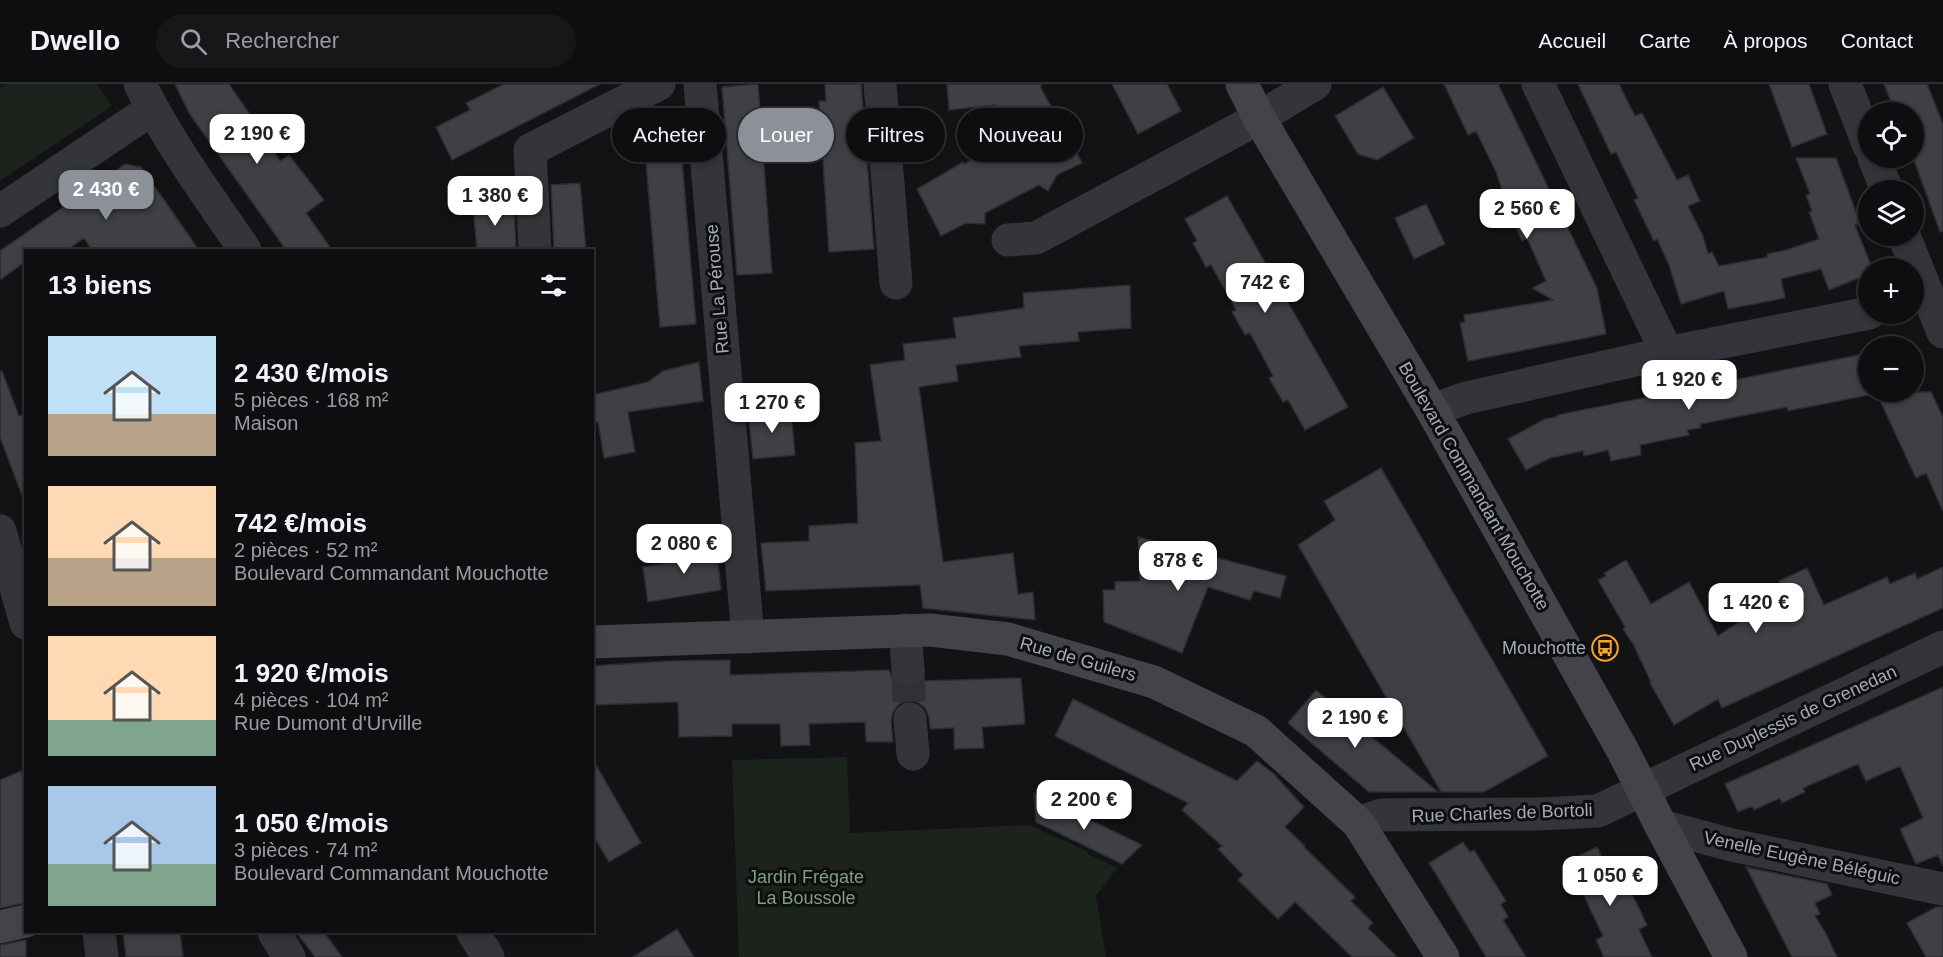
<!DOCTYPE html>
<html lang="fr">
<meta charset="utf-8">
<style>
body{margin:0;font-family:Helvetica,sans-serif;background:#171719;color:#f1f3f6;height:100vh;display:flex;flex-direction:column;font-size:22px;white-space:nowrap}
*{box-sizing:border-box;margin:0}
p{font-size:20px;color:#9b9c9f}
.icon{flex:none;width:33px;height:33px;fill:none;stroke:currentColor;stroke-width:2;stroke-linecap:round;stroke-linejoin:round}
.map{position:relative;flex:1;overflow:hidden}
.sheet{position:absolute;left:24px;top:165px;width:570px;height:684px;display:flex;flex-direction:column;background:#0e0e10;border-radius:0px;box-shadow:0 3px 9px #0003,0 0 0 2px #2e2e30}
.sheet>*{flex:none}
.hud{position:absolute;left:612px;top:24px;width:570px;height:54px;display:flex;gap:12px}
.fabs{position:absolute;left:1858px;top:18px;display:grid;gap:12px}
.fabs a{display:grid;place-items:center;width:66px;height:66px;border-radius:50%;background:#0e0e10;box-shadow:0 3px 9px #0003,0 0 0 2px #2e2e30;font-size:30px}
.price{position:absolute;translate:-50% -51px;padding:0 14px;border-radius:12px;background:#fff;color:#222;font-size:20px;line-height:39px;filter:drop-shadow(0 2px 3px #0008)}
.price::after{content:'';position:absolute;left:50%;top:36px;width:18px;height:14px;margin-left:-9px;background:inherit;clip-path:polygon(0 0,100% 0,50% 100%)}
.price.active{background:#8c9099;color:#fff}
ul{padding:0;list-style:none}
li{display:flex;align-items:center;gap:18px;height:150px;padding:0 24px}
li span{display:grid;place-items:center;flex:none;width:168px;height:120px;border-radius:0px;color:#555}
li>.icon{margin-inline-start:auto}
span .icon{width:72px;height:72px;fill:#fffc;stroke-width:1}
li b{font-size:26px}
h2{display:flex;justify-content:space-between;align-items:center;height:72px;padding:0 24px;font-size:26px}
.pill{padding:0 21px;border-radius:27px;background:#0e0e10;box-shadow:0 3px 9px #0003,0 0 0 2px #2e2e30;font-size:21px;line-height:54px}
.pill.active{background:#8c9099;color:#fff}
header{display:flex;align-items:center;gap:36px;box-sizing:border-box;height:84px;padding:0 30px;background:#0e0e10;border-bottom:2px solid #2e2e30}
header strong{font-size:28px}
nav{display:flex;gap:33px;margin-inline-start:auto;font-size:21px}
.search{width:420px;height:54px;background:#171719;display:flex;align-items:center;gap:15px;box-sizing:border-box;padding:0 21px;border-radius:33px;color:#9b9c9f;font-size:22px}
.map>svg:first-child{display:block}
.green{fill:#1b231c}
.building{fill:#3f4045;stroke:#2d2d31;stroke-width:1.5}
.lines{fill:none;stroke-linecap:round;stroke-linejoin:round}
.street-tunnel{stroke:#303135;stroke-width:33;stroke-dasharray:33 16;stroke-linecap:butt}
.street{stroke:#34353a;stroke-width:33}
.secondary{stroke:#42444a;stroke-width:33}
.labels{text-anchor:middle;stroke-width:6;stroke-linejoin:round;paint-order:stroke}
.street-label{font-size:18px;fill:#a4aab6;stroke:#0e0e10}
.poi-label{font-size:18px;fill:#a4aab6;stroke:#0e0e10;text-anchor:end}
.park-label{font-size:18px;fill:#7aa17a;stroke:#0e0e10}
</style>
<header>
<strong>Dwello</strong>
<div class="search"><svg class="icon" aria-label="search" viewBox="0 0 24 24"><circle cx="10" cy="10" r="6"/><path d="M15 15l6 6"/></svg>Rechercher</div>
<nav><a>Accueil</a><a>Carte</a><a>À propos</a><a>Contact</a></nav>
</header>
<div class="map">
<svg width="1943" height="873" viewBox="0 0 1943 873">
<rect width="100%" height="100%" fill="#131315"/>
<path class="green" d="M 8,0 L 97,0 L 112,22 L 0,97 L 0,4 Z
M 847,673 L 850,749 L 1029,741 L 1087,767 L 1088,770 L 1117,784 L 1096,812 L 1106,873 L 739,873 L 732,676 Z"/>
<path class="building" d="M 175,0 L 229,0 L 258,42 L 280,77 L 289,71 L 324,116 L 306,129 L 332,166 L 286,166 L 189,29 Z
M 504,0 L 600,0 L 452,76 L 436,43 L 470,26 L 466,19 Z
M 758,0 L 772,189 L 737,191 L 722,3 Z
M 825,0 L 861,0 L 874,165 L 829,168 L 819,17 L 826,17 Z
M 947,0 L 1041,0 L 1041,4 L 1082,79 L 1057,91 L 1048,107 L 1039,101 L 985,129 L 985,140 L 966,139 L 941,152 L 917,105 L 963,78 L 964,80 L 1012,55 L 996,21 L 949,26 Z
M 1112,0 L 1167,0 L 1181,27 L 1138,50 Z
M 1444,0 L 1498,0 L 1597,204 L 1606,250 L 1468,277 L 1460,239 L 1465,238 L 1464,231 L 1553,216 L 1532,204 L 1546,197 L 1527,154 L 1522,157 L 1501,109 L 1503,108 L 1496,88 L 1476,47 L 1468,51 Z
M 1578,0 L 1619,0 L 1635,32 L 1642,29 L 1677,96 L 1688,91 L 1700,117 L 1688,122 L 1703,152 L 1708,170 L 1712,168 L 1719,182 L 1768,173 L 1767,170 L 1786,166 L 1819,155 L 1809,128 L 1812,127 L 1806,111 L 1810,110 L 1796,74 L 1836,74 L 1860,139 L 1855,141 L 1872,184 L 1868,184 L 1869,190 L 1829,206 L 1821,185 L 1781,195 L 1785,214 L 1728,225 L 1724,207 L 1681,220 L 1669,181 L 1657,155 L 1654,157 L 1634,116 L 1638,114 L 1616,68 L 1611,70 Z
M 1769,0 L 1809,0 L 1827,50 L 1792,63 Z
M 1884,0 L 1927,0 L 1943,40 L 1943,147 L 1940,148 L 1914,76 L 1914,28 L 1895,28 Z
M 1383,3 L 1414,54 L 1377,76 L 1358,70 L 1335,32 Z
M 680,52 L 696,240 L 660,243 L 644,55 Z
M 125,80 L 141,83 L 199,166 L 92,166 L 84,154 L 67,166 L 26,166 L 26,177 L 0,196 L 0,167 Z
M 580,99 L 586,166 L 554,166 L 551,101 Z
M 1227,112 L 1348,323 L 1305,346 L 1288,316 L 1283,318 L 1269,294 L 1273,292 L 1250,249 L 1245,251 L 1232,228 L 1236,226 L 1211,181 L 1206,183 L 1193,159 L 1197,157 L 1185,135 Z
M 514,119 L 516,166 L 477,166 L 473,123 Z
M 1426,120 L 1445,160 L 1414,175 L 1395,134 Z
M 1130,201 L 1131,244 L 1078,248 L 1079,257 L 1019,262 L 1021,273 L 956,281 L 958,297 L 919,303 L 943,478 L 1013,469 L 1018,510 L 1033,508 L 1035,536 L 923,524 L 920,501 L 766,507 L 761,459 L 809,457 L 809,442 L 858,439 L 855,359 L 881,357 L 870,281 L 905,276 L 903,260 L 956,254 L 953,234 L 1024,224 L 1023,209 Z
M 1869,269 L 1869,311 L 1788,327 L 1787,323 L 1700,340 L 1701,344 L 1687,346 L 1689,351 L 1640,361 L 1641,371 L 1611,377 L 1608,366 L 1584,372 L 1583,367 L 1550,374 L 1526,386 L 1508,355 L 1545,335 L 1557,333 L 1557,331 Z
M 699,278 L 703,317 L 628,328 L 635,368 L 604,374 L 598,338 L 592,339 L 592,311 L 648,298 L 663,287 Z
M 0,287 L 2,287 L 19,332 L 26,329 L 26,414 L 23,414 L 0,353 Z
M 1876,308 L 1931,308 L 1943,333 L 1943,427 L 1926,389 L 1916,394 Z
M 791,325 L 795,371 L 753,375 L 748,329 Z
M 1381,384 L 1548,672 L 1484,708 L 1441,708 L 1298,461 L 1335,436 L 1324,417 Z
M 1138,453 L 1286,492 L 1280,514 L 1254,507 L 1250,516 L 1208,503 L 1182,569 L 1104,538 L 1103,506 L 1115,506 L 1115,498 L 1140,497 Z
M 716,461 L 721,506 L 648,518 L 643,483 L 677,477 L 675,467 Z
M 1626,476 L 1651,520 L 1689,498 L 1718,552 L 1743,535 L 1787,517 L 1779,497 L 1807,484 L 1824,521 L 1887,493 L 1890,500 L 1915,489 L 1917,495 L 1943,483 L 1943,524 L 1722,624 L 1718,615 L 1674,641 L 1650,599 L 1651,598 L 1633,560 L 1623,545 L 1625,543 L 1598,496 L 1606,492 L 1604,489 Z
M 730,576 L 730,591 L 889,586 L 893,596 L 899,602 L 909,604 L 918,601 L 922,597 L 1021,594 L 1025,640 L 982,643 L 984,664 L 954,665 L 954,644 L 930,645 L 929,633 L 925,624 L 917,618 L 908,616 L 899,620 L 893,628 L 891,637 L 893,658 L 866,658 L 865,638 L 809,640 L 810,661 L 781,662 L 780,640 L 732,640 L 732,652 L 679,653 L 678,618 L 592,621 L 592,582 L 667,577 Z
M 1943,603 L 1943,782 L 1938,771 L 1916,780 L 1900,745 L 1923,734 L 1900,682 L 1866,697 L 1858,680 L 1803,704 L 1805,708 L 1782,719 L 1780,714 L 1754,726 L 1752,722 L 1738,728 L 1725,700 Z
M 1316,606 L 1438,708 L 1369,708 L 1288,639 Z
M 1073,615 L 1237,697 L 1257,677 L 1274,690 L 1304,723 L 1285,743 L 1305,762 L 1304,763 L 1355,813 L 1351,817 L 1373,839 L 1368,844 L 1397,873 L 1352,873 L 1295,818 L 1278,835 L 1238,796 L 1243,791 L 1218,765 L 1222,762 L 1182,726 L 1188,719 L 1055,652 Z
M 592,674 L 641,759 L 609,778 L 592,750 Z
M 21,687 L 26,704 L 26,819 L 0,824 L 0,696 Z
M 1034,709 L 1142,761 L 1122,780 L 1036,738 Z
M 1463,758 L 1470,768 L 1474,766 L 1506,817 L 1501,820 L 1508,833 L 1503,836 L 1526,873 L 1486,873 L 1429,779 Z
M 1597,763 L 1614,798 L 1624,793 L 1647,841 L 1639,846 L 1652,873 L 1604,873 L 1596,856 L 1603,852 L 1583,810 L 1580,811 L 1564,779 Z
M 1746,783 L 1827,800 L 1832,811 L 1815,819 L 1820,830 L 1815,832 L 1825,848 L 1837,873 L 1792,873 Z
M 1936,823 L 1943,823 L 1943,873 L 1926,873 L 1907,839 Z
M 677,845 L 694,873 L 633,873 Z
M 123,848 L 180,848 L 183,873 L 126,873 Z
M 296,848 L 324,848 L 342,873 L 315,873 Z
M 26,856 L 26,873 L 0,873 L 0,861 Z"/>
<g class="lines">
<path class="street-tunnel" d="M 908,585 L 910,635"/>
<path class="street" d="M 140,0 C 169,59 208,112 245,166
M 700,0 L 748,553
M 880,0 L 896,199
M 1538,0 L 1667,269
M 1845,0 L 1869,62
M 1874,74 L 1887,106
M 0,127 L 152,25
M 1904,152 L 1943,248
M 1008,156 L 1036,154 L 1259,34 L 1315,0
M 535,166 L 530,66 L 659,0
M 1432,326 L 1466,314 L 1667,269 L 1869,229
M 0,447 L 26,539
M 905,546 L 908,585
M 910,635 L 913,670
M 1358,739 L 1381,731 L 1540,730 L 1598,727 L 1943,563
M 1661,742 L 1732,761 L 1943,805
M 99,848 L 102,873
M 274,848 L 289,873
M 473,848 L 488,873"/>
<path class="secondary" d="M 1242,0 L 1259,34 L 1432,326 L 1623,667 L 1661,742 L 1731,873
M 592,558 L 930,546 L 1008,555 L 1154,598 L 1256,647 L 1358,739 L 1443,873
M 0,843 L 26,837"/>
</g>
<defs>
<g id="bus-ring" transform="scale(1.35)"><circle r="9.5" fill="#0e0e10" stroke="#f6a529" stroke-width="1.5"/><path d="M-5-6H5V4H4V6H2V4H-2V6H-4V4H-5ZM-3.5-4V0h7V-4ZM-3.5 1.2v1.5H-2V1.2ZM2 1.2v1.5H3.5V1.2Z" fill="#f6a529"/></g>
</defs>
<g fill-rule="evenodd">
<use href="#bus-ring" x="1605" y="564"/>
</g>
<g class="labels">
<g class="street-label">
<text transform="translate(717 205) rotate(-95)" y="6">Rue La Pérouse</text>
<text transform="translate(1474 402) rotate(60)" y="6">Boulevard Commandant Mouchotte</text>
<text transform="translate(1078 575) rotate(16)" y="6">Rue de Guilers</text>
<text transform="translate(1793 634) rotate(-25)" y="6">Rue Duplessis de Grenedan</text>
<text transform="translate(1502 729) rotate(-2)" y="6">Rue Charles de Bortoli</text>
<text transform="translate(1802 774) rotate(12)" y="6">Venelle Eugène Béléguic</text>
</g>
<g class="poi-label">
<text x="1586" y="570">Mouchotte</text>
</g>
<g class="park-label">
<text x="806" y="799">Jardin Frégate<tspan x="806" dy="21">La Boussole</tspan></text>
</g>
</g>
</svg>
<div class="fabs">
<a><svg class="icon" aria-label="locate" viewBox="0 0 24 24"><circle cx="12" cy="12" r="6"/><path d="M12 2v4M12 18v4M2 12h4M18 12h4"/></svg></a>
<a><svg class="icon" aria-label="layers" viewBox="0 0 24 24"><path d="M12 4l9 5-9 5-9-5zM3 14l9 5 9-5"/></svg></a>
<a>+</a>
<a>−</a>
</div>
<b class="price" style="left:257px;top:81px">2 190 €</b>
<b class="price active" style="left:106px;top:137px">2 430 €</b>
<b class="price" style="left:495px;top:143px">1 380 €</b>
<b class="price" style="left:1527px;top:156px">2 560 €</b>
<b class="price" style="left:1265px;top:230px">742 €</b>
<b class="price" style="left:1689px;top:327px">1 920 €</b>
<b class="price" style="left:772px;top:350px">1 270 €</b>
<b class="price" style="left:684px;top:491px">2 080 €</b>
<b class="price" style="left:1178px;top:508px">878 €</b>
<b class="price" style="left:1756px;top:550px">1 420 €</b>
<b class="price" style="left:1355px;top:665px">2 190 €</b>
<b class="price" style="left:1084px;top:747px">2 200 €</b>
<b class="price" style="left:1610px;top:823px">1 050 €</b>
<div class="hud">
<a class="pill">Acheter</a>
<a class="pill active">Louer</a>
<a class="pill">Filtres</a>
<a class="pill">Nouveau</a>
</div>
<section class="sheet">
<h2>13 biens<svg class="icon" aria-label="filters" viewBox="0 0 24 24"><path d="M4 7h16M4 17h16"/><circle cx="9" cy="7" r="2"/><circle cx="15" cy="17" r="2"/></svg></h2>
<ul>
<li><span style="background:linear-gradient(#bfe0f5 65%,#b9a48a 0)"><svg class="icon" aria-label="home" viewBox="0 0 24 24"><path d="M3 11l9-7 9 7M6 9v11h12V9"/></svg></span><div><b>2 430 €/mois</b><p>5 pièces · 168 m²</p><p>Maison</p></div></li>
<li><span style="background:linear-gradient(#ffd9b3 60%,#b9a48a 0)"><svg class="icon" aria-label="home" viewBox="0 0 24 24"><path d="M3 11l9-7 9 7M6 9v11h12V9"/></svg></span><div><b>742 €/mois</b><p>2 pièces · 52 m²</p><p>Boulevard Commandant Mouchotte</p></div></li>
<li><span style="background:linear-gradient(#ffd9b3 70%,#7fa58c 0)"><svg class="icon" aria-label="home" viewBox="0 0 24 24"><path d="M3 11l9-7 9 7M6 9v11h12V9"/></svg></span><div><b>1 920 €/mois</b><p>4 pièces · 104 m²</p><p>Rue Dumont d'Urville</p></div></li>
<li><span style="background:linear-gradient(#a9c7e8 65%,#7fa58c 0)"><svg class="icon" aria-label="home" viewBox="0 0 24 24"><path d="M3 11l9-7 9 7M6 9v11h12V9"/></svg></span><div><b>1 050 €/mois</b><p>3 pièces · 74 m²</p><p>Boulevard Commandant Mouchotte</p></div></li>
</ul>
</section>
</div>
